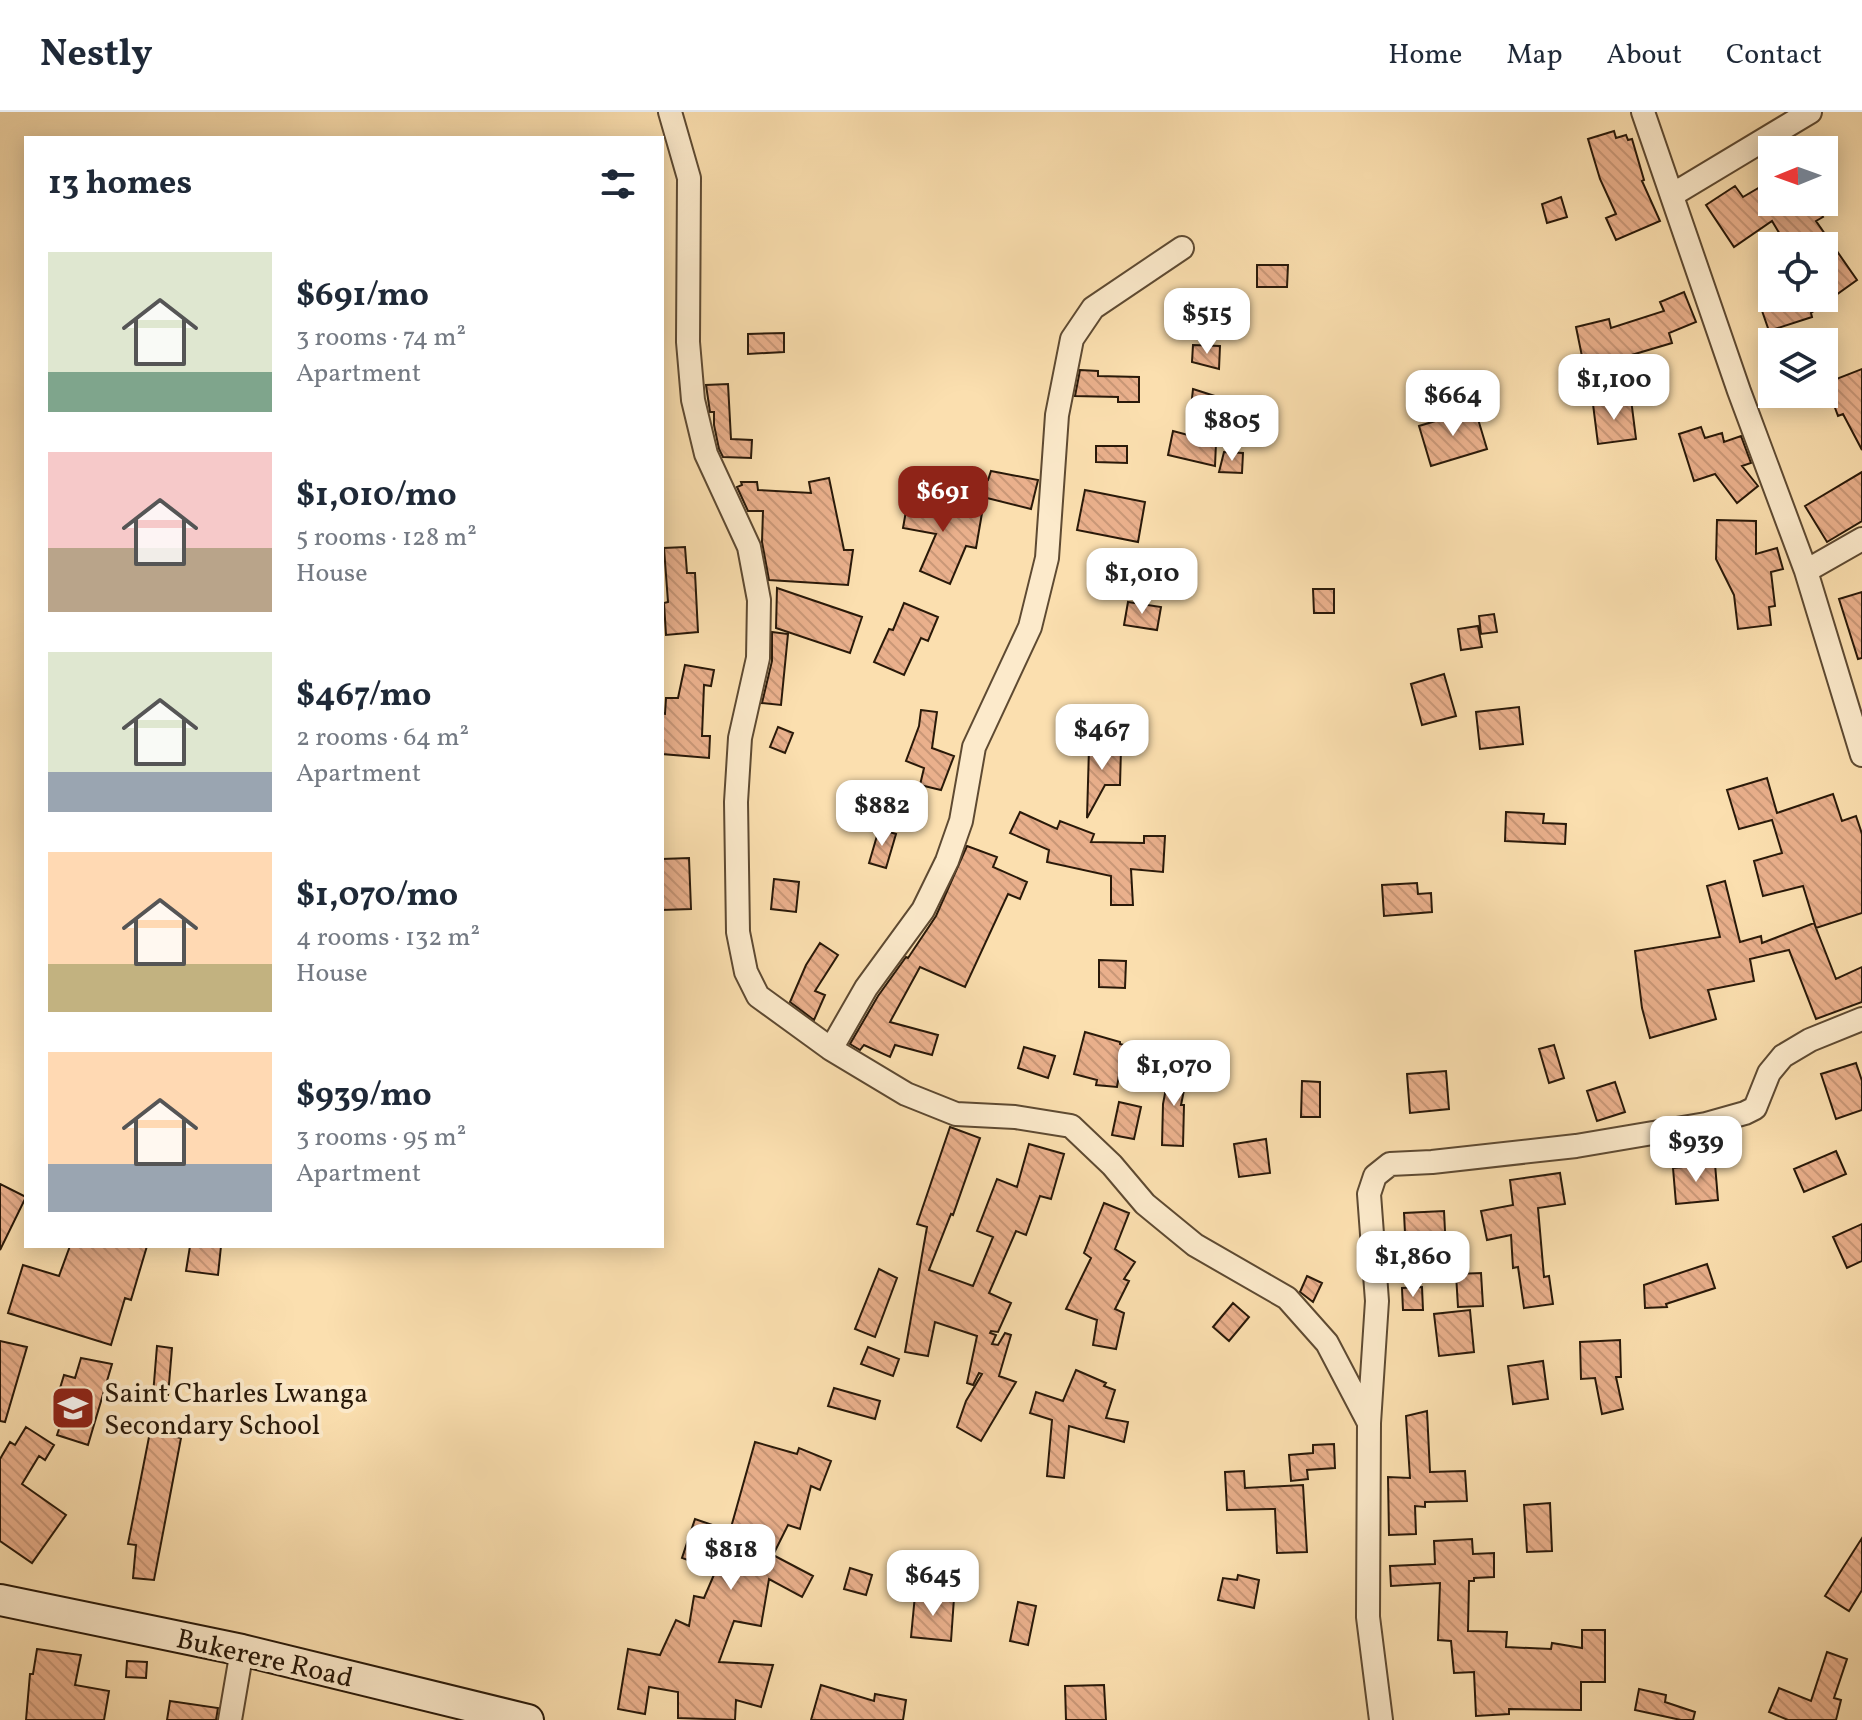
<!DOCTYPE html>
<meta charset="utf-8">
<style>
body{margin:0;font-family:Vollkorn,serif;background:#f6f6f7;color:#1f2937;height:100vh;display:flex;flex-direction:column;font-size:30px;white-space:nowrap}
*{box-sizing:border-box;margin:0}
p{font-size:26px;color:#747a83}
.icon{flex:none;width:44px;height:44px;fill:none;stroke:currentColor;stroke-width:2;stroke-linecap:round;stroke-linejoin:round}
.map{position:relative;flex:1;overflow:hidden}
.side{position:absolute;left:24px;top:24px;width:640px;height:1112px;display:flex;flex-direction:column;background:#fff;border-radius:0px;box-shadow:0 4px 20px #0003}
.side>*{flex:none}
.needle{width:52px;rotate:269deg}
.tools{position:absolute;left:1758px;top:24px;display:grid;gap:16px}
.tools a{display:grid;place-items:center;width:80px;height:80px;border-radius:0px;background:#fff;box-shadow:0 4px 20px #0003;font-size:40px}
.price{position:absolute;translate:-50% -68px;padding:0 18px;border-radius:16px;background:#fff;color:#222;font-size:26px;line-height:52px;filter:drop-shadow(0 2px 4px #0008)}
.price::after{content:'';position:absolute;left:50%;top:48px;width:24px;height:18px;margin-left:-12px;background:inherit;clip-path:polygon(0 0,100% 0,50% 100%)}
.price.active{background:#8f2418;color:#fff}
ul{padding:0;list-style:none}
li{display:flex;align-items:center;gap:24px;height:200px;padding:0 24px}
li span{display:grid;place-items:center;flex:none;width:224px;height:160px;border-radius:0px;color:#555}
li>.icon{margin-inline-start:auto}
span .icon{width:96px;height:96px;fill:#fffc;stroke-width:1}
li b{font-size:34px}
h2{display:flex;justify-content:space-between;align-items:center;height:96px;padding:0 24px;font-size:34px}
header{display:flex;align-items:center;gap:48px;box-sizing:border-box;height:112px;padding:0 40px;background:#fff;border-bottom:2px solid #e0e1e3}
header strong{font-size:38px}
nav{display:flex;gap:44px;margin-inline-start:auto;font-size:28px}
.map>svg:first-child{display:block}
.building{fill:url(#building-back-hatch);stroke:#291909;stroke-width:2}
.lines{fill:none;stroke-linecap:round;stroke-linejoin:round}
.street-casing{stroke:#5e4a32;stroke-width:26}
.secondary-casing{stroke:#291909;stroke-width:34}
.street{stroke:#fceacb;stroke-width:22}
.secondary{stroke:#fceacb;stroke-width:30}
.labels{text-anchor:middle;stroke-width:8;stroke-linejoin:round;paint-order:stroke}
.poi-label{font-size:28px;fill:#291909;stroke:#fceacb;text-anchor:start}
.street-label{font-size:28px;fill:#291909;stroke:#fceacb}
</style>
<header>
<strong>Nestly</strong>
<nav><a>Home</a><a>Map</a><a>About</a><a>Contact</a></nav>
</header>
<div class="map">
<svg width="1862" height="1608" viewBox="0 0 1862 1608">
<defs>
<pattern id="building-back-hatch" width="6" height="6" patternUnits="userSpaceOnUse" patternTransform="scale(2)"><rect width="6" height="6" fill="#eab08c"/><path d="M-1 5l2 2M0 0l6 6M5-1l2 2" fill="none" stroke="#c99777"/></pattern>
</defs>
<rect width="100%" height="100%" fill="#fbdfaf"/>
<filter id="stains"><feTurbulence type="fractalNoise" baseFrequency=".0025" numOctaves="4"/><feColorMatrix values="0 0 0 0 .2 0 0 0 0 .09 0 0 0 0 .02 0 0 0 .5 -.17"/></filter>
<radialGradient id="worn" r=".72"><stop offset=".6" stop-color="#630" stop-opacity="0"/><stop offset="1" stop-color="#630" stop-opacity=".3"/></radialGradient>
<path class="building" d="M 1614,19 L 1616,26 L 1626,23 L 1628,28 L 1632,27 L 1644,68 L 1642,69 L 1660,109 L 1616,128 L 1606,106 L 1616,102 L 1600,67 L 1588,27 Z
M 1772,68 L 1772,90 L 1814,90 L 1823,105 L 1816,109 L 1857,168 L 1811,201 L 1812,205 L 1769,219 L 1760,193 L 1782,186 L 1824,186 L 1824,134 L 1787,134 L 1772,109 L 1734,135 L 1706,93 L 1735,74 L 1743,85 Z
M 1561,85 L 1567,105 L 1547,111 L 1542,92 Z
M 1257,153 L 1288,153 L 1287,175 L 1257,175 Z
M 1684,180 L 1696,210 L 1669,221 L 1672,231 L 1618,247 L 1619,251 L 1585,259 L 1576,215 L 1609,207 L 1611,216 L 1664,199 L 1660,190 Z
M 1230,197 L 1247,197 L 1247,218 L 1230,218 Z
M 784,221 L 784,240 L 748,242 L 748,222 Z
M 1193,233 L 1220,234 L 1219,257 L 1192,250 Z
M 1862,257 L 1862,338 L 1843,302 L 1838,304 L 1826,271 Z
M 1080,258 L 1098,259 L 1098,264 L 1139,265 L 1139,290 L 1118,290 L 1118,285 L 1075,284 Z
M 728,272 L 731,327 L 752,328 L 751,346 L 723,345 L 719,337 L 714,313 L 714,300 L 710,300 L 706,273 Z
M 1193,277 L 1218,285 L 1215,354 L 1168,343 L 1173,319 L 1188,323 Z
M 1631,287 L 1636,327 L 1598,332 L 1593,292 Z
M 1475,297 L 1487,337 L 1431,354 L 1419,314 Z
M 1701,315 L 1705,326 L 1722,321 L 1724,330 L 1741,324 L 1751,351 L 1742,354 L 1758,374 L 1737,391 L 1715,362 L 1694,369 L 1679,322 Z
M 1096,334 L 1127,334 L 1127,351 L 1096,350 Z
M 1224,340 L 1243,341 L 1242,361 L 1219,360 Z
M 991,359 L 1038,368 L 1031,397 L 979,384 L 984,367 L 988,368 Z
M 1862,360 L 1862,409 L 1827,430 L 1805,394 Z
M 829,366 L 844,438 L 853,438 L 848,473 L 769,468 L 762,430 L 763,399 L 748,399 L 737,375 L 742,373 L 741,370 L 757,370 L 758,378 L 811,381 L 809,370 Z
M 1085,378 L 1145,390 L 1138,430 L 1077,418 Z
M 909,382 L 941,388 L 940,393 L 982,401 L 976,436 L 966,434 L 950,472 L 920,459 L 936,422 L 903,416 Z
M 1717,408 L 1756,409 L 1756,442 L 1777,436 L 1783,457 L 1771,460 L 1775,494 L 1769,495 L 1771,513 L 1738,517 L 1734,483 L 1716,447 Z
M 685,435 L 687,461 L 695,461 L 698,520 L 666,523 L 664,491 L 668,490 L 664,436 Z
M 777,476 L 862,505 L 850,541 L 776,516 Z
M 1313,477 L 1334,477 L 1334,501 L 1314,501 Z
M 1862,480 L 1862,546 L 1858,547 L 1839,487 Z
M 1128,490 L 1161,495 L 1157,518 L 1124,513 Z
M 904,491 L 938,505 L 928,529 L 921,526 L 904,563 L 874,550 L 889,517 L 893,518 Z
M 1494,502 L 1497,520 L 1481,522 L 1479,504 Z
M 1478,514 L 1482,535 L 1461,538 L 1458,517 Z
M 772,520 L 788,522 L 781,593 L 762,591 L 772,549 Z
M 685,553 L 714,558 L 711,574 L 704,573 L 702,624 L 710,624 L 709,646 L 662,642 L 662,601 L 665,602 L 666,586 L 678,586 Z
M 1444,562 L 1456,604 L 1422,613 L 1411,572 Z
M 1519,595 L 1523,632 L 1480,637 L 1476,600 Z
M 921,598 L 937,600 L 932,636 L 954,644 L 941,678 L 920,673 L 924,656 L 906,649 L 919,614 Z
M 778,615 L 793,621 L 785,641 L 770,635 Z
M 1089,636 L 1121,637 L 1120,673 L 1105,673 L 1087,706 Z
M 1767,666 L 1777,701 L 1833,682 L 1842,709 L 1856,704 L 1862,722 L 1862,801 L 1816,816 L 1803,774 L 1763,784 L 1754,749 L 1782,741 L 1772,708 L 1739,717 L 1727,678 Z
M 1020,700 L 1057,717 L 1060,709 L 1094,722 L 1091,730 L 1144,731 L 1144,724 L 1165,724 L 1163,760 L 1131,757 L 1133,793 L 1111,793 L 1111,764 L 1047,750 L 1049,738 L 1010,721 Z
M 1506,700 L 1544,702 L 1543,711 L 1566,712 L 1565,732 L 1505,729 Z
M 879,717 L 896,722 L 886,756 L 869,751 Z
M 967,734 L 997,745 L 993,755 L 1027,770 L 1020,787 L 1008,782 L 965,875 L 920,855 L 890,910 L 938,923 L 932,943 L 895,933 L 890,945 L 864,933 L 860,938 L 850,932 L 878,884 L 906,845 L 908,846 L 936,804 Z
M 689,746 L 691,797 L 662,798 L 662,747 Z
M 774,767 L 799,770 L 796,800 L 771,797 Z
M 1725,769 L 1740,830 L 1761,824 L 1762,831 L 1814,811 L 1836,867 L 1862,855 L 1862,890 L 1816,907 L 1789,838 L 1750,847 L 1754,869 L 1708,878 L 1716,907 L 1650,926 L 1642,896 L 1635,839 L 1720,825 L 1707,774 Z
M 1417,771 L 1418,782 L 1431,781 L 1432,800 L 1384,804 L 1382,773 Z
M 820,831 L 838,843 L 815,879 L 825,883 L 814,908 L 790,890 L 806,853 Z
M 1099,848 L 1126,849 L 1125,876 L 1099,875 Z
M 1085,920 L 1120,930 L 1120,932 L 1124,933 L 1117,975 L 1096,973 L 1097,968 L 1074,962 Z
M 1554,933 L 1564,966 L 1549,971 L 1539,937 Z
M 1024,935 L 1055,944 L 1048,966 L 1018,956 Z
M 1856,951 L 1862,969 L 1862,998 L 1836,1007 L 1821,962 Z
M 1170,955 L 1188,958 L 1181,993 L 1184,993 L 1183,1034 L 1162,1033 L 1163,992 Z
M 1446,959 L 1449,997 L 1410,1001 L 1407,962 Z
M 1302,969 L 1320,970 L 1320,1005 L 1301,1005 Z
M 1615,970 L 1625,1000 L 1597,1009 L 1587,979 Z
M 1119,990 L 1141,995 L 1134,1027 L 1112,1023 Z
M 950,1015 L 980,1026 L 953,1103 L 951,1102 L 929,1158 L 973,1174 L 993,1125 L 977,1119 L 997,1067 L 1017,1075 L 1029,1032 L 1064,1042 L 1051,1087 L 1040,1084 L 1026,1123 L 1016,1119 L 989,1181 L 1011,1191 L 998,1220 L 991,1219 L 990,1221 L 996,1223 L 992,1232 L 998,1233 L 1005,1221 L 1011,1223 L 999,1264 L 1016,1270 L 981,1329 L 957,1315 L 966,1289 L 982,1262 L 979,1261 L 973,1273 L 967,1271 L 977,1224 L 935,1210 L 928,1244 L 905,1240 L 927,1115 L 917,1112 Z
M 1266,1027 L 1270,1061 L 1239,1065 L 1234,1032 Z
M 1836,1039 L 1846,1062 L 1804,1080 L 1794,1057 Z
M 1715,1052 L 1718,1088 L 1676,1092 L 1673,1056 Z
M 1560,1061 L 1565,1092 L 1538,1096 L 1544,1165 L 1549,1164 L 1553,1192 L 1524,1196 L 1518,1155 L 1513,1156 L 1511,1123 L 1487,1128 L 1481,1099 L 1513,1093 L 1510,1068 Z
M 0,1072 L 26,1085 L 0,1138 Z
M 1104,1091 L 1129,1101 L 1115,1137 L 1135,1150 L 1124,1167 L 1129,1169 L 1115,1197 L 1124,1201 L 1116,1237 L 1093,1233 L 1097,1208 L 1066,1197 L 1091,1146 L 1084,1141 Z
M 1444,1099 L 1447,1159 L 1407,1161 L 1404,1101 Z
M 1862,1112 L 1862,1149 L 1847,1156 L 1833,1125 Z
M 70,1134 L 147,1134 L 131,1188 L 125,1186 L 111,1233 L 8,1201 L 23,1153 L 59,1164 Z
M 190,1134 L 221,1134 L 218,1163 L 186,1159 Z
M 1707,1152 L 1715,1176 L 1666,1192 L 1667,1195 L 1645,1196 L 1644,1173 Z
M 879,1157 L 897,1166 L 875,1225 L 855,1217 Z
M 1481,1161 L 1483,1194 L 1458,1195 L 1456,1162 Z
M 1307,1164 L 1322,1171 L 1313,1190 L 1300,1180 Z
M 1422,1175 L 1423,1198 L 1403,1198 L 1402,1176 Z
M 1233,1191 L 1249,1205 L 1229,1229 L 1213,1215 Z
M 1470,1198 L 1474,1240 L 1439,1244 L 1434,1202 Z
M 1620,1228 L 1621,1265 L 1616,1265 L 1623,1297 L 1602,1302 L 1595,1266 L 1581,1267 L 1580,1230 Z
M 0,1229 L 27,1235 L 5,1310 L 0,1309 Z
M 157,1234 L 172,1236 L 168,1284 L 153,1283 Z
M 868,1235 L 899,1247 L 893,1264 L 861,1252 Z
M 81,1246 L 112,1252 L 88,1333 L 57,1323 L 65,1299 L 54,1296 L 64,1263 L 75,1266 Z
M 1543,1249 L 1548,1287 L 1513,1292 L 1508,1254 Z
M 1076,1258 L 1106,1271 L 1104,1274 L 1115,1278 L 1106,1306 L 1128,1310 L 1124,1330 L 1069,1314 L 1064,1366 L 1047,1364 L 1052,1308 L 1030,1301 L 1036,1280 L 1063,1289 Z
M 834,1276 L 880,1289 L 875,1307 L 828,1294 Z
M 1427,1299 L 1430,1360 L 1465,1359 L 1467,1389 L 1425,1390 L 1425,1395 L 1415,1394 L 1416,1422 L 1389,1423 L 1388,1365 L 1410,1366 L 1406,1304 Z
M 26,1315 L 54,1333 L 45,1348 L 39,1344 L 22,1372 L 66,1403 L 32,1451 L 0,1429 L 0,1347 L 10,1330 L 15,1333 Z
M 150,1320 L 181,1326 L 154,1468 L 133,1466 L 136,1433 L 128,1432 Z
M 755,1330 L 797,1342 L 799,1336 L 831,1349 L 820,1378 L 811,1374 L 800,1417 L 788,1413 L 773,1443 L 813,1464 L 802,1485 L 769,1467 L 761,1514 L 734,1509 L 719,1550 L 773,1553 L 761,1595 L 736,1588 L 735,1608 L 678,1606 L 678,1580 L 649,1575 L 645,1602 L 618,1597 L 628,1537 L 660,1543 L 676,1508 L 689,1514 L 694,1484 L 704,1486 L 716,1458 L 682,1446 L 695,1407 L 730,1419 Z
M 1334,1332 L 1335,1356 L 1307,1358 L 1308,1367 L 1291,1369 L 1289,1343 L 1313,1341 L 1313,1333 Z
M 1244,1359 L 1245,1376 L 1303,1373 L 1307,1440 L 1277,1441 L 1275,1397 L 1227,1398 L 1225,1360 Z
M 1550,1391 L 1552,1439 L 1527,1440 L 1524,1393 Z
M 1862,1426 L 1862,1478 L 1849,1499 L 1825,1484 Z
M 1472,1427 L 1473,1442 L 1494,1441 L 1494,1465 L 1474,1466 L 1474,1469 L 1469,1469 L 1468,1519 L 1507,1520 L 1506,1535 L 1551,1537 L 1552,1531 L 1582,1536 L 1582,1518 L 1605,1518 L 1605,1570 L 1581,1570 L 1581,1598 L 1509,1597 L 1509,1602 L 1476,1604 L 1474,1560 L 1454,1561 L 1451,1529 L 1438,1528 L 1440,1471 L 1391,1474 L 1390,1454 L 1435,1452 L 1434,1429 Z
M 850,1456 L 872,1463 L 866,1483 L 844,1477 Z
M 1238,1463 L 1259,1468 L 1254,1496 L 1218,1488 L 1223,1466 L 1237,1468 Z
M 915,1483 L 954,1486 L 951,1529 L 911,1525 Z
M 1018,1490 L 1036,1494 L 1028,1533 L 1010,1529 Z
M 37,1537 L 81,1543 L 75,1573 L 109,1579 L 104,1608 L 26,1608 L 30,1562 L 33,1562 Z
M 1827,1540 L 1847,1547 L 1834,1586 L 1841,1588 L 1836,1608 L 1788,1608 L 1769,1600 L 1779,1576 L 1811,1589 Z
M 127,1549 L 147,1550 L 146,1566 L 126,1565 Z
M 821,1573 L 874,1589 L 875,1582 L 906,1588 L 903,1608 L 811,1608 Z
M 1104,1573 L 1106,1608 L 1066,1608 L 1065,1574 Z
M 1639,1577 L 1666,1583 L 1665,1590 L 1695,1600 L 1693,1608 L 1681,1608 L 1635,1598 Z
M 170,1589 L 218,1596 L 216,1608 L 167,1608 Z"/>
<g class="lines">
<g class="street-casing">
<path id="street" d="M 670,0 L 689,66 L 688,230 L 693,288 L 706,342 L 749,435 L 759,488 L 758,546 L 740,626 L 736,690 L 738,820 L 746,860 L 758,884 L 831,937 L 906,982 L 956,1002 L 1015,1005 L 1071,1014 L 1112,1053 L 1145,1092 L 1195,1133 L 1287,1186 L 1327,1231 L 1369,1311
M 1643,0 L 1739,279 L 1806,459 L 1862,643
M 1672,83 L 1810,0
M 1806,459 L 1862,427
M 831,937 L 866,876 L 923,798 L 947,749 L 961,709 L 974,635 L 1030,515 L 1047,446 L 1057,303 L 1072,227 L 1093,196 L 1182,136
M 230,1608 L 242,1538
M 1381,1608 L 1368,1505 L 1369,1311 L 1377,1189 L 1369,1082 L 1375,1064 L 1390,1052 L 1432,1050 L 1576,1034 L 1706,1012 L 1745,1001 L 1755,996 L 1769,961 L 1783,944 L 1810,928 L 1862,907"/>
</g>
<g class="secondary-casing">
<path id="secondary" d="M 0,1488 L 242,1538 L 528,1608"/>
</g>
<use href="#street" class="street"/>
<use href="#secondary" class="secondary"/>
</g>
<defs>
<g id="school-square" transform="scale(2.3)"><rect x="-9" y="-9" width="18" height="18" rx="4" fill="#8f2418" stroke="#fceacb"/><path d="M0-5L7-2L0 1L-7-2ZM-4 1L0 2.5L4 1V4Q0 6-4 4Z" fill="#fff"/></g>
</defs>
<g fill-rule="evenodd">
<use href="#school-square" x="73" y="1296"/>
</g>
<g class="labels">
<g class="poi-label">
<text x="104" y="1290">Saint Charles Lwanga<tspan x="104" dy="32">Secondary School</tspan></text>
</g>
<g class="street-label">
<text transform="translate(265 1545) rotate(13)" y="10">Bukerere Road</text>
</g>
</g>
<rect width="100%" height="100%" filter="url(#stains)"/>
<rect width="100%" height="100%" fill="url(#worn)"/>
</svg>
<div class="tools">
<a><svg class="needle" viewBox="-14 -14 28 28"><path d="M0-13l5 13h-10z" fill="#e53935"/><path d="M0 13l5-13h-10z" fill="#747a83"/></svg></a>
<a><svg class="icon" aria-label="locate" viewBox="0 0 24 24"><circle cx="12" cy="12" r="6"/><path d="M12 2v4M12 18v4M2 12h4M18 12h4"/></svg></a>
<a><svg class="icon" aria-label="layers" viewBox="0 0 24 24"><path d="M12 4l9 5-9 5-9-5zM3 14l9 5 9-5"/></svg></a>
</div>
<b class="price" style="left:1207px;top:244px">$515</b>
<b class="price" style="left:1614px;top:310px">$1,100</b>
<b class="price" style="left:1453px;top:326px">$664</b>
<b class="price" style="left:1232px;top:351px">$805</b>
<b class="price active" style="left:943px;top:422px">$691</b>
<b class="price" style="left:1142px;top:504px">$1,010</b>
<b class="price" style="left:1102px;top:660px">$467</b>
<b class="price" style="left:882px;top:736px">$882</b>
<b class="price" style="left:1174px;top:996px">$1,070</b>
<b class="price" style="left:1696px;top:1072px">$939</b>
<b class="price" style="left:1413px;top:1187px">$1,860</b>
<b class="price" style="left:731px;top:1480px">$818</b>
<b class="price" style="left:933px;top:1506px">$645</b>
<section class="side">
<h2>13 homes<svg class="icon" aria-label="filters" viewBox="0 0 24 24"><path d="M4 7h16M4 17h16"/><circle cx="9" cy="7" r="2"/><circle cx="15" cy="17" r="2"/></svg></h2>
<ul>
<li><span style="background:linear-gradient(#dfe7d0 75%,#7fa58c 0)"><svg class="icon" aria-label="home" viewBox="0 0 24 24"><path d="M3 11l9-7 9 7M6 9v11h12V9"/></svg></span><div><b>$691/mo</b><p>3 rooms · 74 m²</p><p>Apartment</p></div></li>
<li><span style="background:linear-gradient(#f6c9c9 60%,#b9a48a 0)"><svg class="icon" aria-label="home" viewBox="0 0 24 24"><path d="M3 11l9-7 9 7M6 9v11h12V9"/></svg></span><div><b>$1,010/mo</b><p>5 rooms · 128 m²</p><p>House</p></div></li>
<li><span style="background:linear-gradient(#dfe7d0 75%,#9aa5b1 0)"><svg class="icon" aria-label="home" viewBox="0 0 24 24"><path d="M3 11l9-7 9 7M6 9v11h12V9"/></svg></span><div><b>$467/mo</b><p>2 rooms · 64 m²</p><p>Apartment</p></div></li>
<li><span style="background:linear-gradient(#ffd9b3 70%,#c2b280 0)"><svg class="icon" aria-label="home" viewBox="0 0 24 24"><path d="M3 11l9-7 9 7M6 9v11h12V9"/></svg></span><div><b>$1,070/mo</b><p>4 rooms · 132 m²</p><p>House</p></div></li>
<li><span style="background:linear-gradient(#ffd9b3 70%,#9aa5b1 0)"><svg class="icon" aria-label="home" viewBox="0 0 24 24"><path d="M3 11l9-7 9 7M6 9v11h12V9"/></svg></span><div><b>$939/mo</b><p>3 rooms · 95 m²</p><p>Apartment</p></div></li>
</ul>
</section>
</div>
